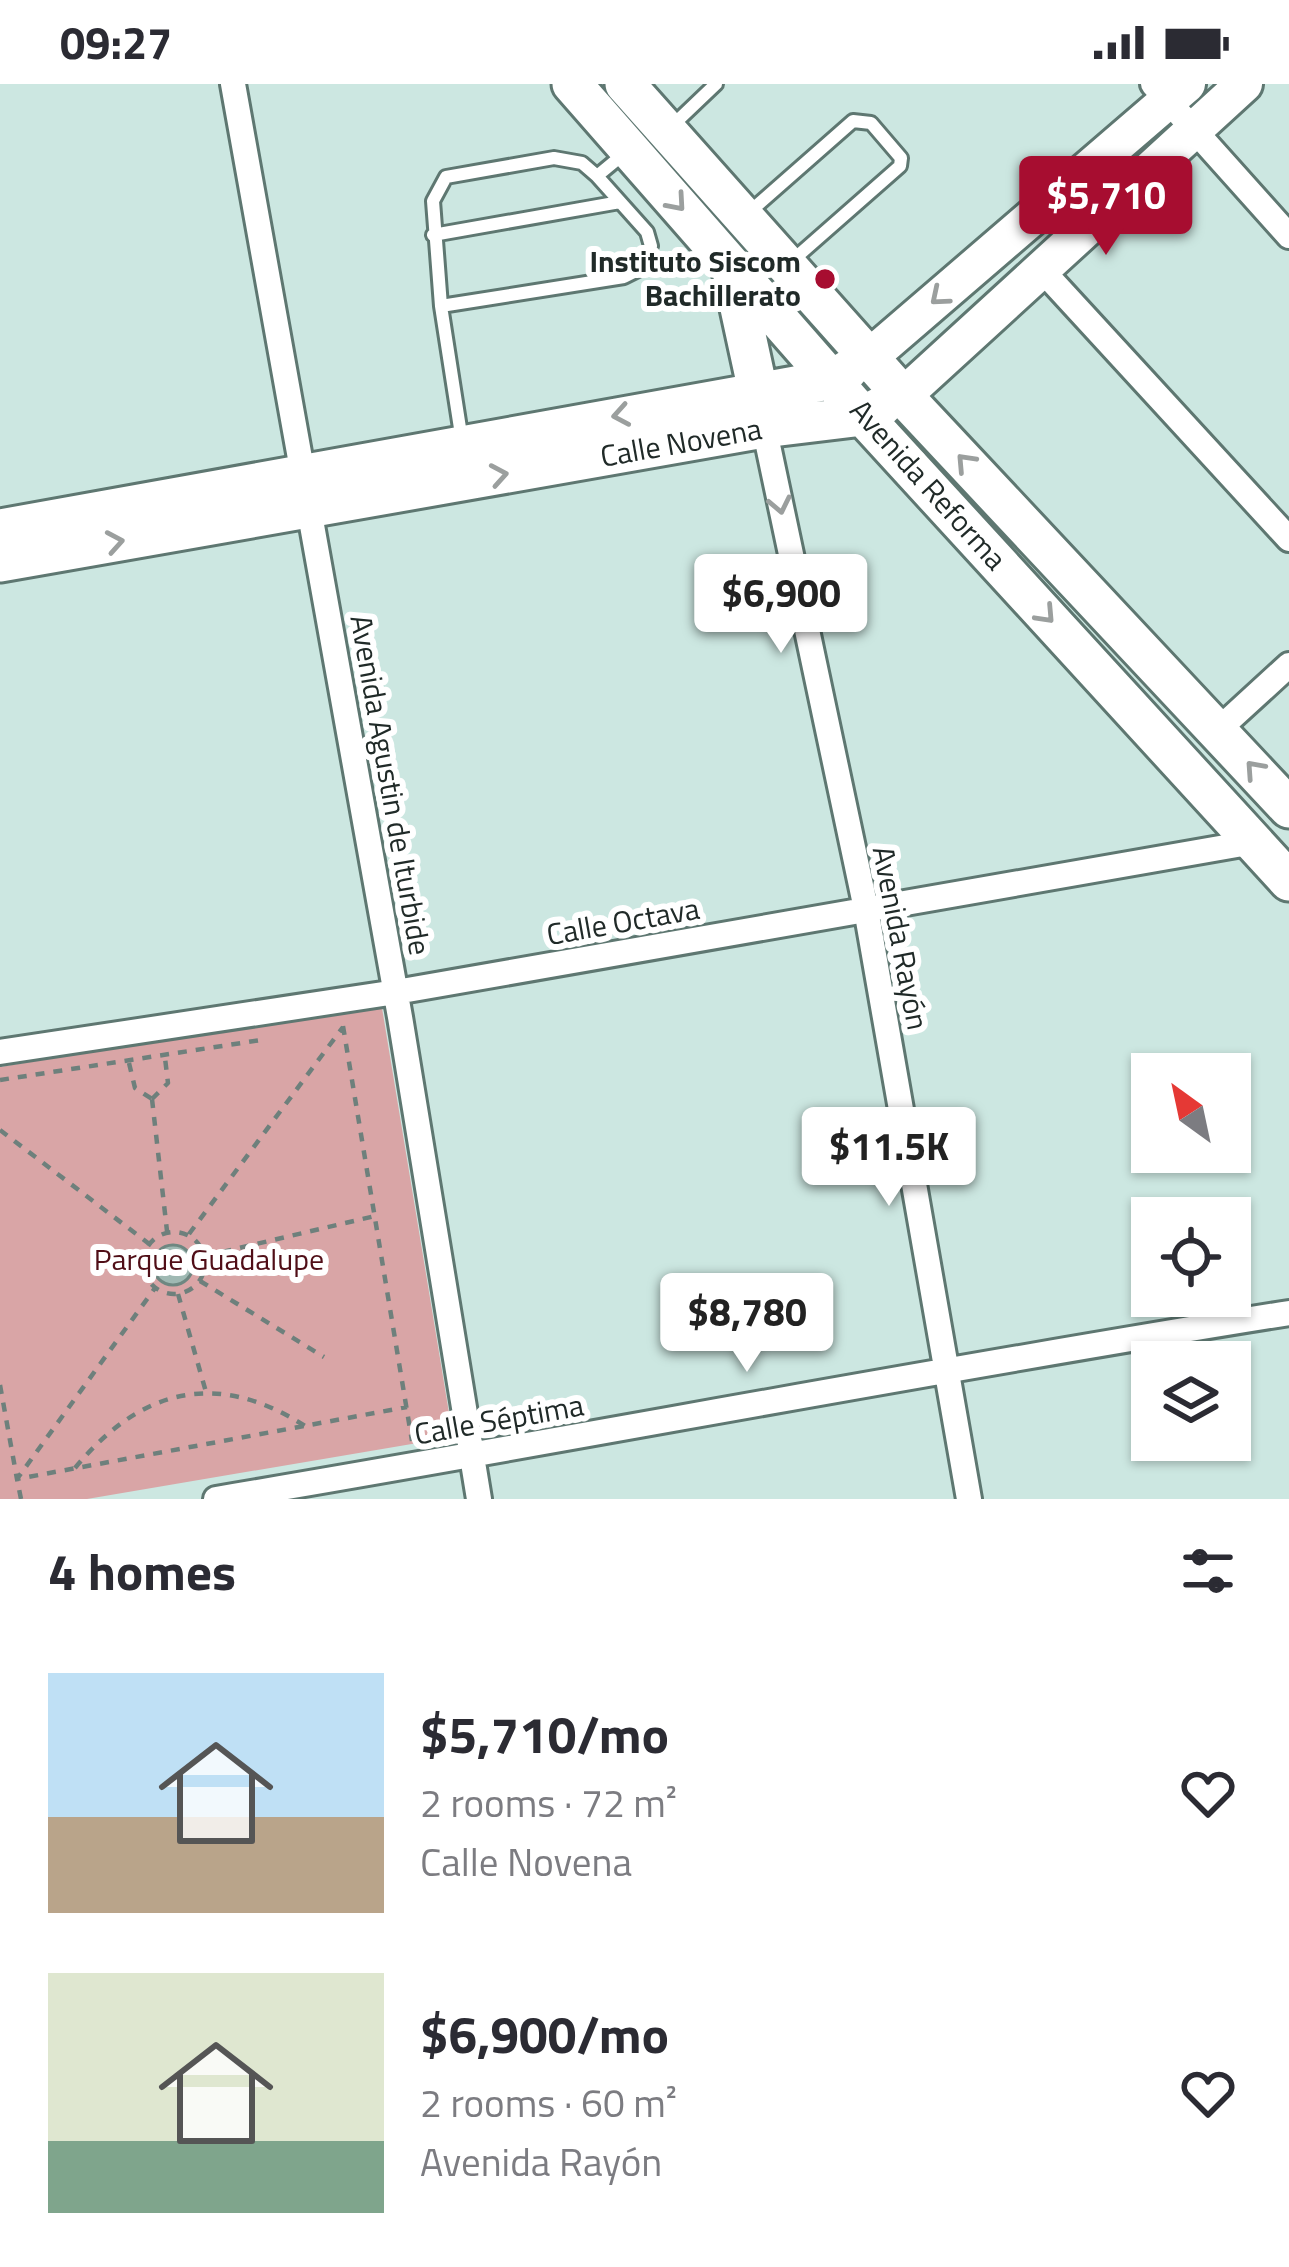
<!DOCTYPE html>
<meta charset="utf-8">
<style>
body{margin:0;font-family:"Titillium Web",sans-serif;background:#f2f2f3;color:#2b2b33;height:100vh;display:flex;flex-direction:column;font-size:45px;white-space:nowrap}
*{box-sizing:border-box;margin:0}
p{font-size:39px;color:#7c7c81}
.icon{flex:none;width:66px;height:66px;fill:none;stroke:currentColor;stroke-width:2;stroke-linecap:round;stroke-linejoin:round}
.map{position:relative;height:1415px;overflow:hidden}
.sheet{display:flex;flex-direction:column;background:#fff;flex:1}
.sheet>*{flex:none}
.needle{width:78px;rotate:327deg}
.tools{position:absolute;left:1131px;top:969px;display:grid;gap:24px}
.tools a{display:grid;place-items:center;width:120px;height:120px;border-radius:0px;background:#fff;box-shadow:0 3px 9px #0004;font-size:60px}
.price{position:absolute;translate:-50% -102px;padding:0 27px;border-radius:12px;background:#fff;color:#222;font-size:39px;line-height:78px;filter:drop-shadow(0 3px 6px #0008)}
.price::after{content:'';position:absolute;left:50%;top:72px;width:36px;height:27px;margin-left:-18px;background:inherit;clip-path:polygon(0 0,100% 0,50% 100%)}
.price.on{background:#a70d30;color:#fff}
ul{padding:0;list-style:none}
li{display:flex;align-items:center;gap:36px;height:300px;padding:0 48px}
li span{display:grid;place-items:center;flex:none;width:336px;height:240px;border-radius:0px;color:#555}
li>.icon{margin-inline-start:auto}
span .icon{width:144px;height:144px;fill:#fffc;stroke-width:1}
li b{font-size:51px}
h2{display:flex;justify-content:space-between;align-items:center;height:144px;padding:0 48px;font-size:51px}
.status{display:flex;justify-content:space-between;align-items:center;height:84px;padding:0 60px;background:#fff;direction:ltr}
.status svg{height:33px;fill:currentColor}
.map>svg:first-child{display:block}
.green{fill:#d9a5a6}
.building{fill:#9fb9b3;stroke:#6e8781;stroke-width:3}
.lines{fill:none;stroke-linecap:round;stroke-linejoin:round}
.lane-casing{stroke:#5e7771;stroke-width:18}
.street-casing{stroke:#5e7771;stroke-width:30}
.secondary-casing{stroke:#5e7771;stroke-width:42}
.primary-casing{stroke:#5e7771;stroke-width:45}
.path{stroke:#6e807c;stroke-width:4.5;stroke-dasharray:9 9;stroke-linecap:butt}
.lane{stroke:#fff;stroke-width:12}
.street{stroke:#fff;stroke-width:24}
.secondary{stroke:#fff;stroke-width:36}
.primary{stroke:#fff;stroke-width:39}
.oneway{stroke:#9b9f9e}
.poi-dot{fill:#a70d30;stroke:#fff;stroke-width:4.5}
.labels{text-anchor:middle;stroke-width:12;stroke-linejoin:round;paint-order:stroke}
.poi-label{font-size:30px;font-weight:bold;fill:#202a28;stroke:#fff;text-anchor:end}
.street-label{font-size:30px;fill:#202a28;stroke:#fff}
.park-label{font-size:30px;fill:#500e17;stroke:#fff}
</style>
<div class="status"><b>09:27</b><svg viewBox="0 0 49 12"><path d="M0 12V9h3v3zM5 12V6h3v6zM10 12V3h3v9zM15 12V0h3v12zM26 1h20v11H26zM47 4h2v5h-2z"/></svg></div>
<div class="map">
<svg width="1289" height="1415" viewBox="0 0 1289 1415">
<rect width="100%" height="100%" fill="#cce7e1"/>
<path class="green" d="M 381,918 L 453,1353 L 87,1415 L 0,1415 L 0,983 Z"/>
<path class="building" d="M153 1181a20 20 0 1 1 40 0a20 20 0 1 1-40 0Z"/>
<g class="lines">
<g class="lane-casing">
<path id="lane" d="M 673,41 L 716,0
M 597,92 L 582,79 L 554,74 L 446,93 L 433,117 L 441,222 L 624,193 L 638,186 L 651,162 L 647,148 L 597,92 L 626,68
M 746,131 L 853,37 L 871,39 L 901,74 L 900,82 L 793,176
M 433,151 L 620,118
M 441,222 L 462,357"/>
</g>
<g class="street-casing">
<path id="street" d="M 233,0 L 400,933 L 479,1415
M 1153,0 L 1289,152
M 1041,185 L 1289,455
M 762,333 L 866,825 L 969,1415
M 1218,646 L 1289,581
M 0,968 L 396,908 L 1254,758
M 216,1415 C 574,1355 930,1286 1289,1229"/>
</g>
<g class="secondary-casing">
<path id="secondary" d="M 871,272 L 1187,0
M 903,312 L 1244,0"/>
</g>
<g class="primary-casing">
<path id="primary" d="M 572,0 L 863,332 L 1289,797
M 625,0 L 903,312 L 1289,724
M 732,187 L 758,307
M 0,445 L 834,295 L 848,286
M 0,478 L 764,344 L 863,332 L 882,322"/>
</g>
<path class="path" d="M 343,942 L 412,1357
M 129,979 L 135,1004 L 152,1015
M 0,996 L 261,956
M 152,1015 L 167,1147
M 152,1015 L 168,999 L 165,974
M 0,1046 L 148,1159
M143 1179a31 31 0 1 1 62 0a31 31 0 1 1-62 0Z
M 189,1150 L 343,943
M 205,1172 L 375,1132
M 200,1197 L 324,1273
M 178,1210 L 206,1308
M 0,1301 L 17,1395 L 407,1323
M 75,1384 C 140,1305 216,1285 305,1342
M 21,1415 L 17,1395 L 155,1204"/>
<use href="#lane" class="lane"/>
<use href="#street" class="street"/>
<use href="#secondary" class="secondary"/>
<use href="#primary" class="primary"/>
</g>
<defs><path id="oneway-chevron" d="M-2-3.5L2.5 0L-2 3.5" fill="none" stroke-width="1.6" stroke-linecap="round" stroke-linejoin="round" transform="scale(3)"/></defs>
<g class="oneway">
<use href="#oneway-chevron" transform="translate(677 119) rotate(49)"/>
<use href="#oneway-chevron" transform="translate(939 213) rotate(140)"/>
<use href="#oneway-chevron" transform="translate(621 331) rotate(170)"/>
<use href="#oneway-chevron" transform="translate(965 378) rotate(-133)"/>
<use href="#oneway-chevron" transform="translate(499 391) rotate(-10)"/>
<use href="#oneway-chevron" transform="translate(780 421) rotate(78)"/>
<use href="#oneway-chevron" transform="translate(115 458) rotate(-10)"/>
<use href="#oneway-chevron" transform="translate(1046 531) rotate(47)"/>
<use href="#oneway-chevron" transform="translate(1254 685) rotate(-132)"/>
</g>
<circle class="poi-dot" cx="825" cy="195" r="12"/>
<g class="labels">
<g class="poi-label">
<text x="801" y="188">Instituto Siscom<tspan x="801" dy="34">Bachillerato</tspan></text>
</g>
<g class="street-label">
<text transform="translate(681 359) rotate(-10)" y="10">Calle Novena</text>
<text transform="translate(928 401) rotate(48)" y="10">Avenida Reforma</text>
<text transform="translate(390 701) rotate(80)" y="10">Avenida Agustin de Iturbide</text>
<text transform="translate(623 838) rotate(-10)" y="10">Calle Octava</text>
<text transform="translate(900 854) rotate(79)" y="10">Avenida Rayón</text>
<text transform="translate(499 1336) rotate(-10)" y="10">Calle Séptima</text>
</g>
<g class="park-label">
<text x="209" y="1186">Parque Guadalupe</text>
</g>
</g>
</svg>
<div class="tools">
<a><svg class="needle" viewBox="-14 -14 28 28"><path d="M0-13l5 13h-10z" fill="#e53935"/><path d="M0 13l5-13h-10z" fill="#7c7c81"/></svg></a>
<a><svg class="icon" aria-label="locate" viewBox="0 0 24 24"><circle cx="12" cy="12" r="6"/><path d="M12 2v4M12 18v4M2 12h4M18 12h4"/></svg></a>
<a><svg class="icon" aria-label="layers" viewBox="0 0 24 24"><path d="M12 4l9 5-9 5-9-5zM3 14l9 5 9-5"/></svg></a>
</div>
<b class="price on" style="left:1106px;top:174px">$5,710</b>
<b class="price" style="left:781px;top:572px">$6,900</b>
<b class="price" style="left:889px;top:1125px">$11.5K</b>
<b class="price" style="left:747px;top:1291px">$8,780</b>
</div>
<section class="sheet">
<h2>4 homes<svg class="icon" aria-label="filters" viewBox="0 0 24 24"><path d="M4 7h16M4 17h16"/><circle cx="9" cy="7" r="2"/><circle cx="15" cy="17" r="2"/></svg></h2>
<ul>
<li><span style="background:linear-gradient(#bfe0f5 60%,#b9a48a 0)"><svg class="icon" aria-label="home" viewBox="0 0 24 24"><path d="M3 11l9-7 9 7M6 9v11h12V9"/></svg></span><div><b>$5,710/mo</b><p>2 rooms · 72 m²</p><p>Calle Novena</p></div><svg class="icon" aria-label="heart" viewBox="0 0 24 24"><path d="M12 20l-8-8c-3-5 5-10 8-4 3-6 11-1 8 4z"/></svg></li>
<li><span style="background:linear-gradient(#dfe7d0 70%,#7fa58c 0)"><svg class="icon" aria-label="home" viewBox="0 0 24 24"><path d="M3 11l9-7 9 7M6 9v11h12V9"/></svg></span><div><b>$6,900/mo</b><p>2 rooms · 60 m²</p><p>Avenida Rayón</p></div><svg class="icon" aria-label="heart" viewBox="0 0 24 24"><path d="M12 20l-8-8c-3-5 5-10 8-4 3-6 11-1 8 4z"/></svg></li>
</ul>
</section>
